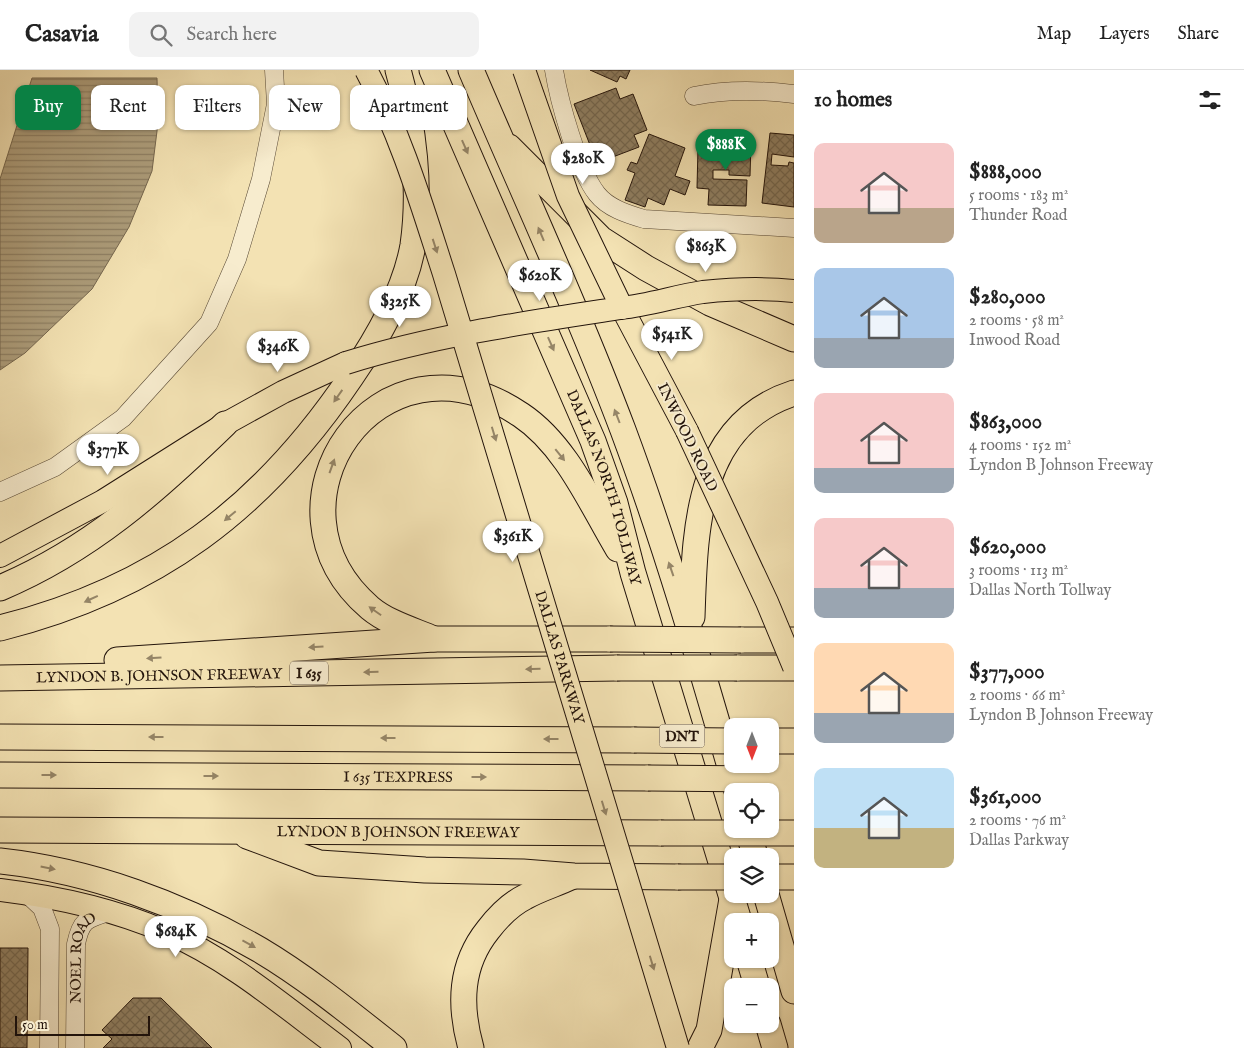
<!DOCTYPE html>
<meta charset="utf-8">
<style>
body{margin:0;font-family:"IM FELL English",serif;background:#f2f2f2;color:#222;height:100vh;display:flex;flex-direction:column;font-size:19px;white-space:nowrap}
*{box-sizing:border-box;margin:0}
p{font-size:16px;color:#767676}
.icon{flex:none;width:28px;height:28px;fill:none;stroke:currentColor;stroke-width:2;stroke-linecap:round;stroke-linejoin:round}
.map{position:relative;flex:1;overflow:hidden}
.side{display:flex;flex-direction:column;background:#fff;width:450px}
.side>*{flex:none}
.guide{position:absolute;left:15px;top:15px;width:475px;height:45px;display:flex;gap:10px}
.needle{width:32px;rotate:180deg}
.controls{position:absolute;left:724px;top:648px;display:grid;gap:10px}
.controls a{display:grid;place-items:center;width:55px;height:55px;border-radius:10px;background:#fff;box-shadow:0 1px 4px #0004;font-size:25px}
.scale{position:absolute;left:15px;bottom:12px;width:135px;box-sizing:border-box;padding-left:5px;border:2px solid #23140b;border-top:0;font-size:14px;line-height:18px;white-space:nowrap;color:#23140b;-webkit-text-stroke:4px #f7ecce;paint-order:stroke}
.price{position:absolute;translate:-50% -42px;padding:0 11px;border-radius:18px;background:#fff;color:#222;font-size:16px;line-height:32px;filter:drop-shadow(0 1px 2px #0008)}
.price::after{content:'';position:absolute;left:50%;top:30px;width:15px;height:11px;margin-left:-8px;background:inherit;clip-path:polygon(0 0,100% 0,50% 100%)}
.price.selected{background:#0b8043;color:#fff}
ul{padding:0;list-style:none}
li{display:flex;align-items:center;gap:15px;height:125px;padding:0 20px}
li span{display:grid;place-items:center;flex:none;width:140px;height:100px;border-radius:10px;color:#555}
li>.icon{margin-inline-start:auto}
span .icon{width:60px;height:60px;fill:#fffc;stroke-width:1}
li b{font-size:21px}
h2{display:flex;justify-content:space-between;align-items:center;height:60px;padding:0 20px;font-size:21px}
.tag{padding:0 18px;border-radius:10px;background:#fff;box-shadow:0 1px 4px #0004;font-size:18px;line-height:45px}
.tag.selected{background:#0b8043;color:#fff}
header{display:flex;align-items:center;gap:30px;box-sizing:border-box;height:70px;padding:0 25px;background:#fff;border-bottom:1px solid #e0e0e0}
header strong{font-size:24px}
nav{display:flex;gap:28px;margin-inline-start:auto;font-size:18px}
.search{width:350px;height:45px;background:#f2f2f2;display:flex;align-items:center;gap:12px;box-sizing:border-box;padding:0 18px;border-radius:10px;color:#767676;font-size:19px}
main{display:flex;flex:1;min-height:0}
.map>svg:first-child{display:block}
.water{fill:url(#water-rules);stroke:#75664e}
.building{fill:url(#building-cross-hatch);stroke:#23140b}
.lines{fill:none;stroke-linecap:round;stroke-linejoin:round}
.minor-casing{stroke:#574835;stroke-width:19}
.major-casing{stroke:#23140b;stroke-width:24}
.highway-casing{stroke:#23140b;stroke-width:27}
.minor{stroke:#f7ecce;stroke-width:18}
.major{stroke:#f3e2b3;stroke-width:22}
.highway{stroke:#f3e2b3;stroke-width:25}
.major-bridge-casing{stroke:#23140b;stroke-width:24;stroke-linecap:butt}
.highway-bridge-casing{stroke:#23140b;stroke-width:27;stroke-linecap:butt}
.major-bridge{stroke:#f3e2b3;stroke-width:22}
.highway-bridge{stroke:#f3e2b3;stroke-width:25}
.oneway{fill:#958567}
.labels{text-anchor:middle;stroke-width:4;stroke-linejoin:round;paint-order:stroke}
.shield{fill:#f7ecce;stroke:#635546;stroke-width:1}
.shield-label{font-size:14px;font-weight:bold;fill:#23140b}
.street-label{font-size:15px;fill:#23140b;stroke:#f7ecce}
</style>
<header>
<strong>Casavia</strong>
<div class="search"><svg class="icon" aria-label="search" viewBox="0 0 24 24"><circle cx="10" cy="10" r="6"/><path d="M15 15l6 6"/></svg>Search here</div>
<nav><a>Map</a><a>Layers</a><a>Share</a></nav>
</header>
<main>
<div class="map">
<svg width="794" height="978" viewBox="0 0 794 978">
<defs>
<pattern id="water-rules" width="6" height="5" patternUnits="userSpaceOnUse" patternTransform="scale(1.25)"><rect width="6" height="5" fill="#ac9c7a"/><path d="M0 2.5h6" fill="none" stroke="#8c7e62"/></pattern>
<pattern id="building-cross-hatch" width="8" height="8" patternUnits="userSpaceOnUse" patternTransform="scale(1.25)"><rect width="8" height="8" fill="#8f7f62"/><path d="M0 0l8 8M0 8l8-8" fill="none" stroke="#74674f"/></pattern>
</defs>
<rect width="100%" height="100%" fill="#f3e2b3"/>
<filter id="stains"><feTurbulence type="fractalNoise" baseFrequency=".004" numOctaves="4"/><feColorMatrix values="0 0 0 0 .2 0 0 0 0 .09 0 0 0 0 .02 0 0 0 .5 -.17"/></filter>
<radialGradient id="worn" r=".72"><stop offset=".6" stop-color="#630" stop-opacity="0"/><stop offset="1" stop-color="#630" stop-opacity=".3"/></radialGradient>
<path class="water" d="M 32,8 L 157,8 L 158,53 L 152,101 L 129,157 L 92,219 L 25,283 L 0,300 L 0,109 Z"/>
<path class="building" d="M 590,0 L 630,0 L 626,9 L 620,6 L 617,12 Z
M 616,18 L 620,29 L 633,24 L 647,60 L 634,65 L 639,77 L 597,93 L 574,34 Z
M 728,62 L 744,63 L 743,71 L 751,72 L 750,106 L 729,105 L 729,100 L 713,100 L 713,109 L 747,110 L 746,136 L 708,135 L 709,119 L 697,118 L 698,78 L 727,79 Z
M 770,63 L 794,65 L 794,87 L 772,84 L 771,95 L 788,96 L 789,92 L 794,93 L 794,137 L 762,133 Z
M 649,64 L 685,78 L 675,106 L 690,111 L 685,125 L 670,119 L 664,135 L 648,128 L 645,137 L 625,130 L 635,103 L 627,100 L 631,92 L 637,94 Z
M 0,878 L 28,878 L 27,978 L 0,978 Z
M 133,928 L 161,928 L 212,978 L 103,978 L 112,969 L 102,960 Z"/>
<g class="lines">
<g class="minor-casing">
<g id="minor">
<path d="M 554,0 C 559,31 578,100 597,124 C 608,138 627,144 644,149 L 794,158"/>
<path d="M 694,26 C 727,19 760,20 794,24"/>
<path d="M 0,422 L 55,397 L 123,348 L 209,253 L 237,189 L 261,109 L 276,34 L 274,0"/>
<path d="M 26,823 L 42,838 L 50,859 L 49,978"/>
<path id="s1" d="M 75,978 L 76,874 C 81,850 86,849 109,842"/>
</g>
</g>
<g class="major-casing">
<path id="major" d="M 622,238 L 687,361
M 0,486 L 103,431 L 225,354 L 283,322 L 346,293
M 0,820 C 57,827 113,839 166,862 C 229,889 285,937 340,978"/>
</g>
<g class="highway-casing">
<g id="highway">
<path id="s2" d="M 432,0 L 593,371 L 615,433 L 633,503 L 739,851"/>
<path d="M 471,0 C 522,120 577,238 623,360 C 667,478 702,600 737,721"/>
<path d="M 509,77 L 601,169 L 646,198 L 710,233 L 794,269"/>
<path d="M 0,518 C 90,480 156,421 225,354"/>
<path d="M 692,547 C 695,462 695,355 794,323"/>
<path d="M 0,558 C 156,519 262,439 351,307 C 377,269 405,222 413,175 C 421,119 414,55 398,0"/>
<path d="M 434,569 C 413,560 388,553 370,538 C 251,436 378,248 521,345 C 566,375 591,434 618,479"/>
<path d="M 741,570 L 794,570"/>
<path d="M 117,590 L 434,569 L 610,569"/>
<path d="M 737,598 L 794,598"/>
<path id="s3" d="M 0,608 L 617,598"/>
<path d="M 0,667 L 634,670"/>
<path d="M 770,671 L 794,671"/>
<path id="s4" d="M 0,705 L 648,708"/>
<path d="M 748,759 L 755,786"/>
<path id="s5" d="M 0,760 L 661,763"/>
<path d="M 247,766 L 319,793 L 425,800 L 523,802 L 574,806 L 678,807"/>
<path d="M 0,791 C 91,801 181,834 260,880 C 307,908 351,944 394,978"/>
<path d="M 770,807 L 794,807"/>
<path d="M 766,824 L 794,921"/>
<path d="M 749,889 L 757,916"/>
<path d="M 768,954 L 775,978"/>
<path d="M 471,978 C 459,935 460,895 488,860 C 498,847 511,834 525,827 C 539,819 556,814 571,807"/>
<path d="M 700,978 L 709,960 L 732,829"/>
</g>
</g>
<use href="#minor" class="minor"/>
<use href="#major" class="major"/>
<use href="#highway" class="highway"/>
<g class="major-bridge-casing">
<g id="major-bridge">
<path id="s6" d="M 366,0 C 401,64 422,136 444,204 L 678,978"/>
<path d="M 524,0 L 568,126 L 622,238"/>
<path d="M 346,293 C 436,265 529,252 621,238 C 649,235 676,226 703,222 C 732,219 765,218 794,221"/>
<path d="M 687,361 L 767,532 L 794,597"/>
</g>
</g>
<g class="highway-bridge-casing">
<path id="highway-bridge" d="M 610,569 L 741,570
M 617,598 L 737,598
M 634,670 L 732,671
M 648,708 L 778,709
M 661,763 L 794,763
M 678,807 L 732,807"/>
</g>
<use href="#major-bridge" class="major-bridge"/>
<use href="#highway-bridge" class="highway-bridge"/>
</g>
<defs><path id="oneway-solid" d="M-6-.8H1V-3.2L6.5 0L1 3.2V.8H-6Z" transform="scale(1.25)"/></defs>
<g class="oneway">
<use href="#oneway-solid" transform="translate(465 77) rotate(66)"/>
<use href="#oneway-solid" transform="translate(541 164) rotate(-113)"/>
<use href="#oneway-solid" transform="translate(435 176) rotate(72)"/>
<use href="#oneway-solid" transform="translate(551 274) rotate(66)"/>
<use href="#oneway-solid" transform="translate(338 326) rotate(125)"/>
<use href="#oneway-solid" transform="translate(617 346) rotate(-111)"/>
<use href="#oneway-solid" transform="translate(494 364) rotate(73)"/>
<use href="#oneway-solid" transform="translate(560 385) rotate(51)"/>
<use href="#oneway-solid" transform="translate(332 396) rotate(-70)"/>
<use href="#oneway-solid" transform="translate(230 446) rotate(140)"/>
<use href="#oneway-solid" transform="translate(671 499) rotate(-109)"/>
<use href="#oneway-solid" transform="translate(91 529) rotate(155)"/>
<use href="#oneway-solid" transform="translate(375 541) rotate(-145)"/>
<use href="#oneway-solid" transform="translate(316 577) rotate(176)"/>
<use href="#oneway-solid" transform="translate(154 588) rotate(176)"/>
<use href="#oneway-solid" transform="translate(533 599) rotate(179)"/>
<use href="#oneway-solid" transform="translate(371 602) rotate(179)"/>
<use href="#oneway-solid" transform="translate(156 667) rotate(-180)"/>
<use href="#oneway-solid" transform="translate(388 668) rotate(-180)"/>
<use href="#oneway-solid" transform="translate(551 669) rotate(-180)"/>
<use href="#oneway-solid" transform="translate(49 705)"/>
<use href="#oneway-solid" transform="translate(211 706)"/>
<use href="#oneway-solid" transform="translate(479 707)"/>
<use href="#oneway-solid" transform="translate(604 738) rotate(73)"/>
<use href="#oneway-solid" transform="translate(48 798) rotate(11)"/>
<use href="#oneway-solid" transform="translate(249 874) rotate(29)"/>
<use href="#oneway-solid" transform="translate(652 893) rotate(73)"/>
</g>
<g class="labels">
<g class="shield">
<rect x="290" y="591.5" width="38" height="23" rx="4"/>
<rect x="659.5" y="654.5" width="45" height="23" rx="4"/>
</g>
<g class="shield-label">
<text x="309" y="608">I 635</text>
<text x="682" y="671">DNT</text>
</g>
<g class="street-label">
<text transform="translate(688 367) rotate(64)" y="5">INWOOD ROAD</text>
<text dy="5" stroke="none"><textPath href="#s2" startOffset="452">DALLAS NORTH TOLLWAY</textPath></text>
<text dy="5" stroke="none"><textPath href="#s6" startOffset="619">DALLAS PARKWAY</textPath></text>
<text dy="5" stroke="none"><textPath href="#s3" startOffset="159">LYNDON B. JOHNSON FREEWAY</textPath></text>
<text dy="5" stroke="none"><textPath href="#s4" startOffset="398">I 635 TEXPRESS</textPath></text>
<text dy="5" stroke="none"><textPath href="#s5" startOffset="398">LYNDON B JOHNSON FREEWAY</textPath></text>
<text dy="5" stroke="none"><textPath href="#s1" startOffset="92">NOEL ROAD</textPath></text>
</g>
</g>
<rect width="100%" height="100%" filter="url(#stains)"/>
<rect width="100%" height="100%" fill="url(#worn)"/>
</svg>
<div class="controls">
<a><svg class="needle" viewBox="-14 -14 28 28"><path d="M0-13l5 13h-10z" fill="#e53935"/><path d="M0 13l5-13h-10z" fill="#767676"/></svg></a>
<a><svg class="icon" aria-label="locate" viewBox="0 0 24 24"><circle cx="12" cy="12" r="6"/><path d="M12 2v4M12 18v4M2 12h4M18 12h4"/></svg></a>
<a><svg class="icon" aria-label="layers" viewBox="0 0 24 24"><path d="M12 4l9 5-9 5-9-5zM3 14l9 5 9-5"/></svg></a>
<a>+</a>
<a>−</a>
</div>
<div class="scale">50 m</div>
<b class="price selected" style="left:726px;top:101px">$888K</b>
<b class="price" style="left:583px;top:115px">$280K</b>
<b class="price" style="left:706px;top:203px">$863K</b>
<b class="price" style="left:540px;top:232px">$620K</b>
<b class="price" style="left:400px;top:258px">$325K</b>
<b class="price" style="left:672px;top:291px">$541K</b>
<b class="price" style="left:278px;top:303px">$346K</b>
<b class="price" style="left:108px;top:406px">$377K</b>
<b class="price" style="left:513px;top:493px">$361K</b>
<b class="price" style="left:176px;top:888px">$684K</b>
<div class="guide">
<a class="tag selected">Buy</a>
<a class="tag">Rent</a>
<a class="tag">Filters</a>
<a class="tag">New</a>
<a class="tag">Apartment</a>
</div>
</div>
<section class="side">
<h2>10 homes<svg class="icon" aria-label="filters" viewBox="0 0 24 24"><path d="M4 7h16M4 17h16"/><circle cx="9" cy="7" r="2"/><circle cx="15" cy="17" r="2"/></svg></h2>
<ul>
<li><span style="background:linear-gradient(#f6c9c9 65%,#b9a48a 0)"><svg class="icon" aria-label="home" viewBox="0 0 24 24"><path d="M3 11l9-7 9 7M6 9v11h12V9"/></svg></span><div><b>$888,000</b><p>5 rooms · 183 m²</p><p>Thunder Road</p></div></li>
<li><span style="background:linear-gradient(#a9c7e8 70%,#9aa5b1 0)"><svg class="icon" aria-label="home" viewBox="0 0 24 24"><path d="M3 11l9-7 9 7M6 9v11h12V9"/></svg></span><div><b>$280,000</b><p>2 rooms · 58 m²</p><p>Inwood Road</p></div></li>
<li><span style="background:linear-gradient(#f6c9c9 75%,#9aa5b1 0)"><svg class="icon" aria-label="home" viewBox="0 0 24 24"><path d="M3 11l9-7 9 7M6 9v11h12V9"/></svg></span><div><b>$863,000</b><p>4 rooms · 152 m²</p><p>Lyndon B Johnson Freeway</p></div></li>
<li><span style="background:linear-gradient(#f6c9c9 70%,#9aa5b1 0)"><svg class="icon" aria-label="home" viewBox="0 0 24 24"><path d="M3 11l9-7 9 7M6 9v11h12V9"/></svg></span><div><b>$620,000</b><p>3 rooms · 113 m²</p><p>Dallas North Tollway</p></div></li>
<li><span style="background:linear-gradient(#ffd9b3 70%,#9aa5b1 0)"><svg class="icon" aria-label="home" viewBox="0 0 24 24"><path d="M3 11l9-7 9 7M6 9v11h12V9"/></svg></span><div><b>$377,000</b><p>2 rooms · 66 m²</p><p>Lyndon B Johnson Freeway</p></div></li>
<li><span style="background:linear-gradient(#bfe0f5 60%,#c2b280 0)"><svg class="icon" aria-label="home" viewBox="0 0 24 24"><path d="M3 11l9-7 9 7M6 9v11h12V9"/></svg></span><div><b>$361,000</b><p>2 rooms · 76 m²</p><p>Dallas Parkway</p></div></li>
</ul>
</section>
</main>
